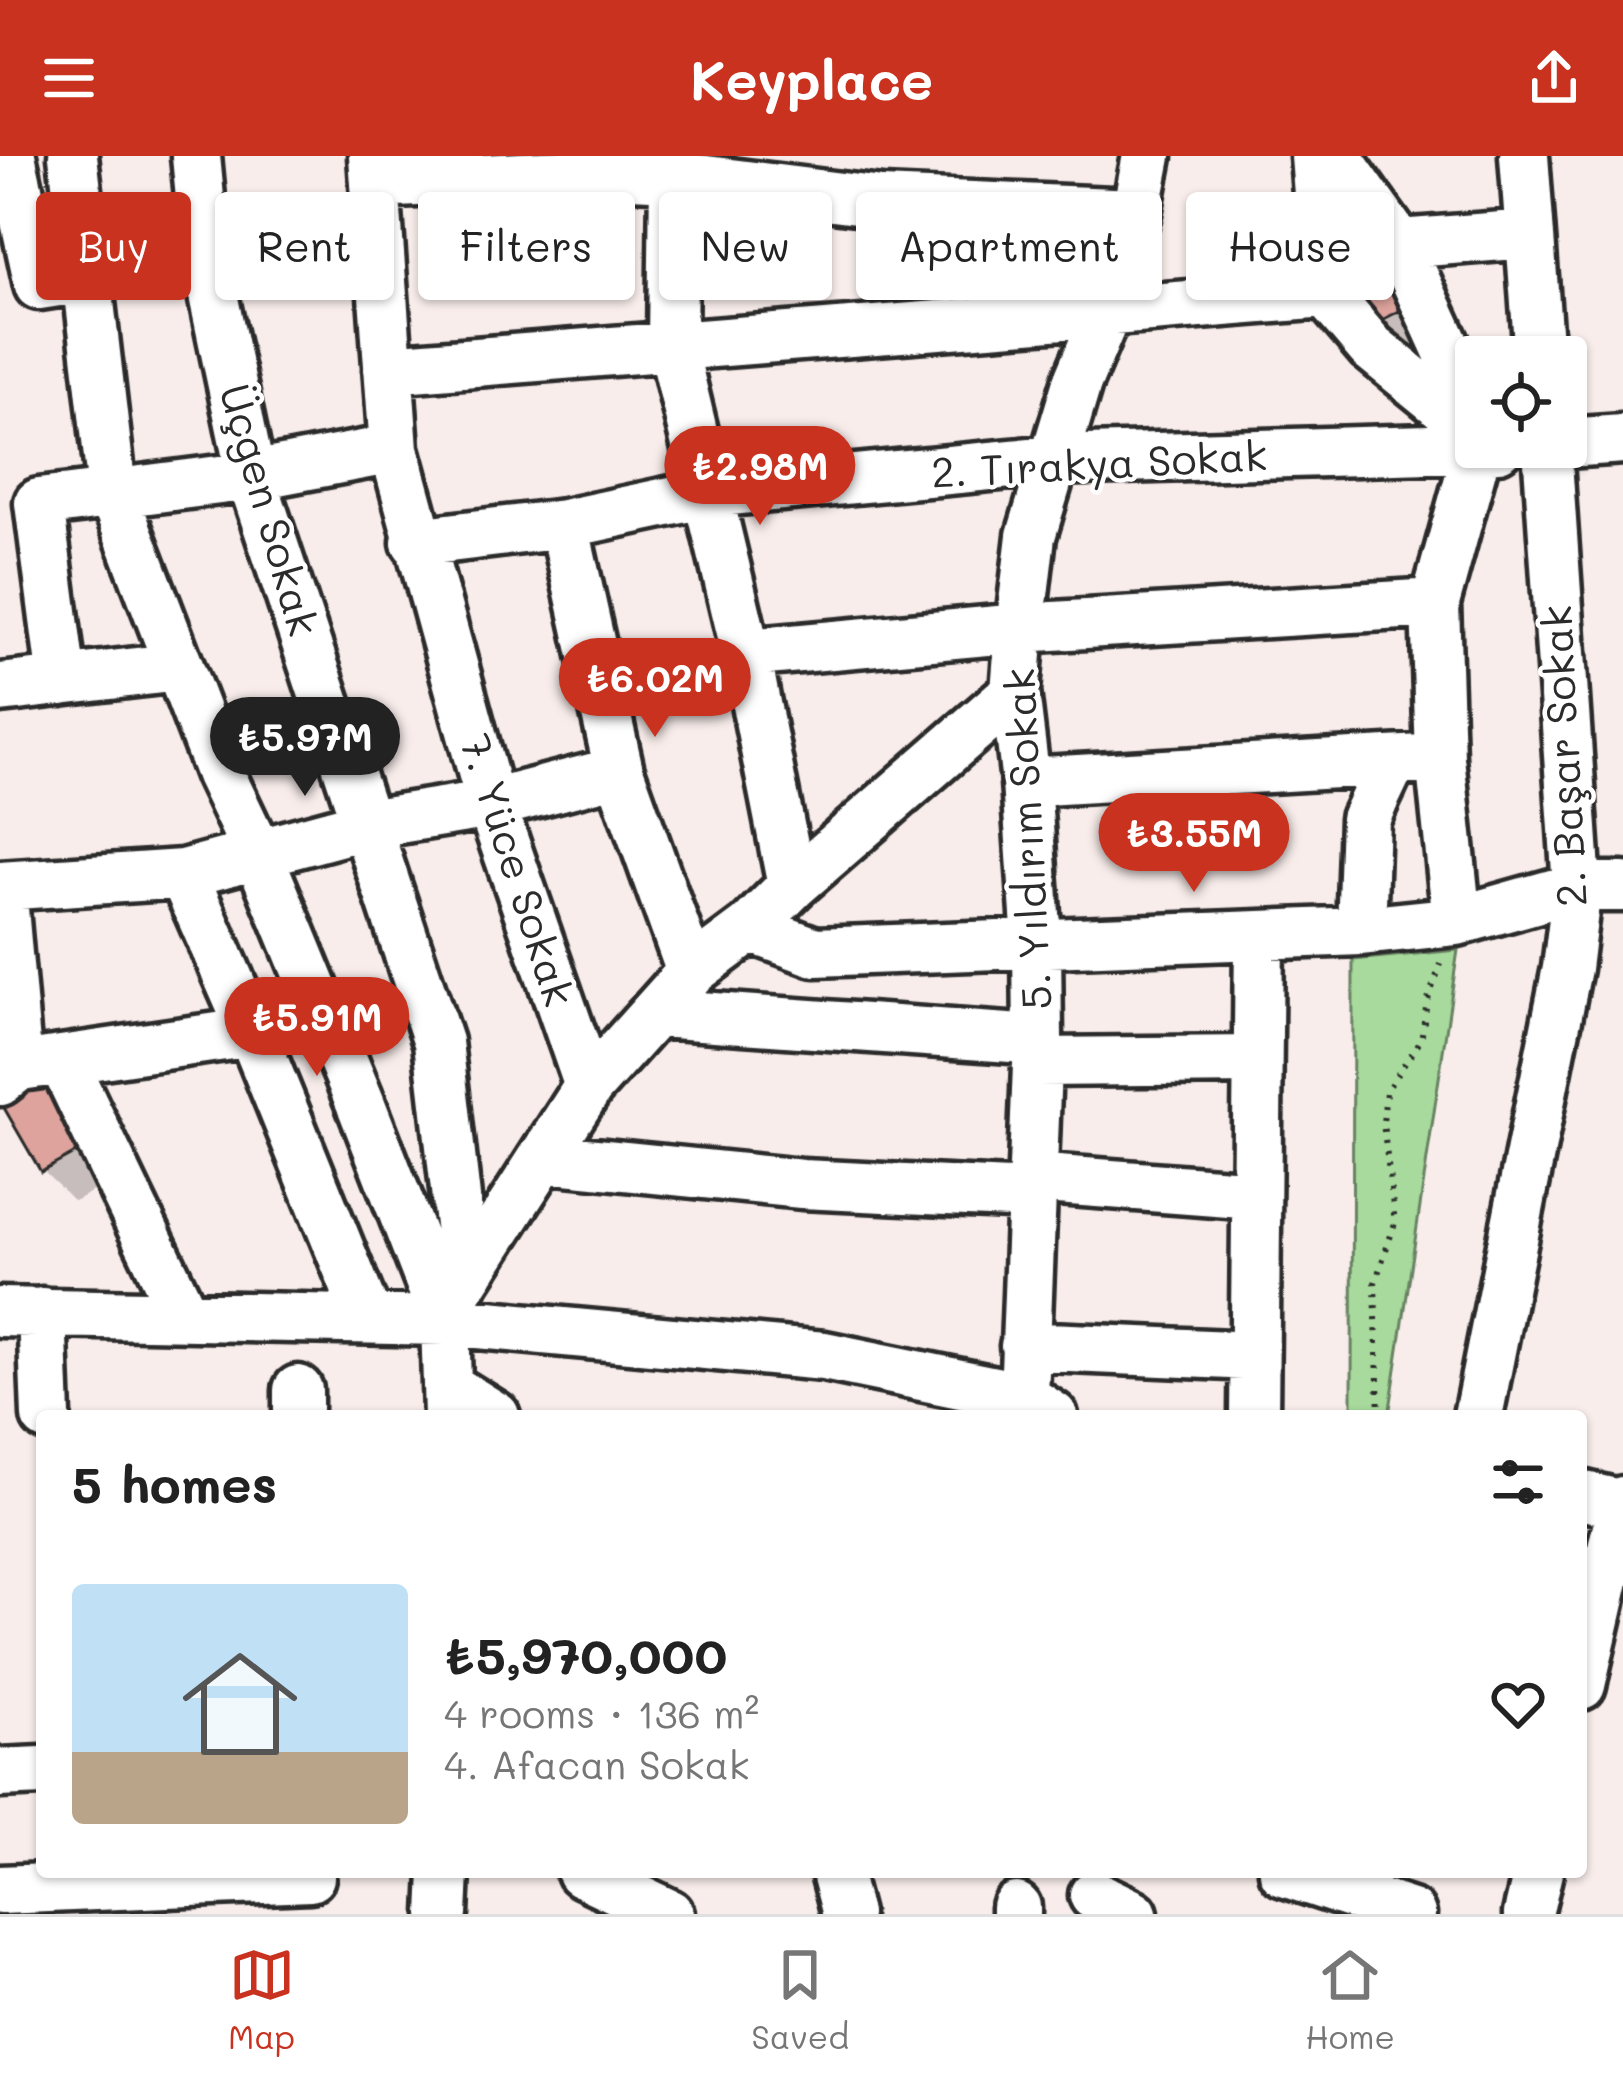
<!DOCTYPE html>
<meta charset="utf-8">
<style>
body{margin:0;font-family:Mali,sans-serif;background:#f2f2f2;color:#222;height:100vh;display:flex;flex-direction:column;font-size:45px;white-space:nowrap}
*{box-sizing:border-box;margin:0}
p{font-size:39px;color:#767676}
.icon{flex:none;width:66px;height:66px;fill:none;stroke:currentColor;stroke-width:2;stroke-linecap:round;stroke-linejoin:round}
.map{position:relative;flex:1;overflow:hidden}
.side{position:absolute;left:36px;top:1254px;width:1551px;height:468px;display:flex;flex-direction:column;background:#fff;border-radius:12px;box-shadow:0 3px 9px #0004}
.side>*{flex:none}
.hud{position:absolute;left:36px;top:36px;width:1551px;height:108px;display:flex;gap:24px}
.controls{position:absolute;left:1455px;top:180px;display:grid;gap:24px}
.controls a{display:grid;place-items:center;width:132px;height:132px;border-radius:12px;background:#fff;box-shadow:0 3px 9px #0004;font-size:60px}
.price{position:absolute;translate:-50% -102px;padding:0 27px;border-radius:42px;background:#c8321e;color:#fff;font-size:39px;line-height:78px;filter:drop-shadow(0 3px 6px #0008)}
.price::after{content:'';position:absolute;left:50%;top:72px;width:36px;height:27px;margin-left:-18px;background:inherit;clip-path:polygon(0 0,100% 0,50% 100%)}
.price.selected{background:#222;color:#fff}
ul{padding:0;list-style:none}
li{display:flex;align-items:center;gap:36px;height:300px;padding:0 36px}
li span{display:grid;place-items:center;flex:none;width:336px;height:240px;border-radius:12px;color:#555}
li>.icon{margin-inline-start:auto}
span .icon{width:144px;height:144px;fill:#fffc;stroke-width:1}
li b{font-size:51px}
h2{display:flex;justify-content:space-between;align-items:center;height:144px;padding:0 36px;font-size:51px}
.tag{padding:0 42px;border-radius:12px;background:#fff;box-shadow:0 3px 9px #0004;font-size:42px;line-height:108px}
.tag.selected{background:#c8321e;color:#fff}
header{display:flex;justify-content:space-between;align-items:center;height:156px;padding:0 36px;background:#c8321e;color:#fff;font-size:54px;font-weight:700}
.dock{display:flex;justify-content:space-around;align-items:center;height:168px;border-top:3px solid #e0e0e0;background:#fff;font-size:33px;color:#767676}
.dock a{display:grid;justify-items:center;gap:6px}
.dock .selected{color:#c8321e}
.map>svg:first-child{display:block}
.green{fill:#a7da9c;stroke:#698264;stroke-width:3}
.shadow{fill:#0003}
.building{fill:#dda39c;stroke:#2b2b2b;stroke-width:3}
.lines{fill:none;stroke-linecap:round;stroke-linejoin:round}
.minor-casing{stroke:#2b2b2b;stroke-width:57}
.path{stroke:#2b2b2b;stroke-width:6;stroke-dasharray:3 9;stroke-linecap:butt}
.minor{stroke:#fff;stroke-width:48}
.labels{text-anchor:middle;stroke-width:9;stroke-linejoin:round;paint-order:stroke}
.street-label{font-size:42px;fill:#2b2b2b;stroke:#fff}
</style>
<header><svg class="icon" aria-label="menu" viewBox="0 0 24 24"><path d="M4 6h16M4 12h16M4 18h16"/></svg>Keyplace<svg class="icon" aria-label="share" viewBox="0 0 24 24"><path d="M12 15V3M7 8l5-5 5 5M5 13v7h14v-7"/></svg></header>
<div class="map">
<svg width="1623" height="1758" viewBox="0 0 1623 1758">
<rect width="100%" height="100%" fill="#f8edeb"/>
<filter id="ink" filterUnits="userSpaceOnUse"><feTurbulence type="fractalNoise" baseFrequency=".00833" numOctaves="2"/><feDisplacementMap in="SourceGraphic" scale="24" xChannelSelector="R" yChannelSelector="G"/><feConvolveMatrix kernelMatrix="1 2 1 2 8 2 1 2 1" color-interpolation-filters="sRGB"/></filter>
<g filter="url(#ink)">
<path class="green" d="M 1458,794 L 1389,1260 L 1352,1260 L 1353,804 Z"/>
<path class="shadow" d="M 1379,88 L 1442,180 L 1397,202 L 1334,111 Z
M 52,926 L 119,1021 L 74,1045 L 43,1015 Z"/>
<path class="building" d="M 1380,84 L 1413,148 L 1364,173 L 1330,110 Z
M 53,922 L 90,989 L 41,1016 L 3,950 Z"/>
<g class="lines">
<g class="minor-casing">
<path id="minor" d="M 11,0 L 39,129 L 90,121
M 73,0 L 112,335 L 220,618 L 259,700 L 360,946 L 445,1165 L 448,1260
M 196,0 L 206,105 L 251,320 L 438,886 L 465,1120
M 373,0 L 394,293 L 491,648 L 589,930
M 1315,0 L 1326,138 L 1371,191 L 1474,275
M 1336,0 L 1399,88 L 1468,240 L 1475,279
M 1524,0 L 1539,201
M 674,20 L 672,188 L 746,497 L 792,730
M 375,28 L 608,17 L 674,20 L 881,46 L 1136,57
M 1399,88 L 1529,78
M 206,105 L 309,95
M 388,213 L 1326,138
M 1566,287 L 1623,283
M 564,368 L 619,615 L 691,816
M 416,386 L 564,368 L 709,337 L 1052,304 L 1498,291
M 746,497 L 1020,472 L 1435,447
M 62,525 L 39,347 L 251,320 L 394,293
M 0,532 L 179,511
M 1026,626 L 1440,602
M 183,718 L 252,876 L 368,1163
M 0,730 L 183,718 L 367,668 L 491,648 L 619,615
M 1457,765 L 1440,602 L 1435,447 L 1478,291
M 750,772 L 815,796 L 1361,775 L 1457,765 L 1577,731 L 1623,731
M 1361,775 L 1365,663 L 1392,606
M 658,857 L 1038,884
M 62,904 L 184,1159
M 1037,906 L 1257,904
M 0,913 L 252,876
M 0,925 L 18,911 L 2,730
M 546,1002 L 802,1028 L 1030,1039
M 1031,1022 L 1256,1039
M 459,1133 L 589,930 L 691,816 L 750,772 L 792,730 L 1015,536
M 0,1156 L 445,1165 L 824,1200 L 1024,1241 L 1053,1260
M 42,1156 L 46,1260
M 1025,1190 L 1254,1200
M 447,1230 L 495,1260
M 298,1234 L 298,1260
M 1024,1241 L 1038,884 L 1037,787 L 1026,626 L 1015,536 L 1020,472 L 1031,380 L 1077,227 L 1108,153 L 1136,57 L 1147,0
M 1254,1260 L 1259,779
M 1478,1260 L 1567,812 L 1577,731 L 1547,291
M 1581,1339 L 1623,1349
M 1581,1529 L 1623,1345
M 0,1617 L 42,1615
M 581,1716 L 669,1758
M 836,1716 L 847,1758
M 1284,1716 L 1411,1758
M 0,1734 L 310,1721 L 310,1716
M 1094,1739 L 1133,1758
M 443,1758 L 445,1716
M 1016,1758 L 1016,1751
M 1528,1758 L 1538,1716"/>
</g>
<path class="path" d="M 1379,1260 L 1375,1127 L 1395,1067 L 1383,967 L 1386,935 L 1421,884 L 1427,846 L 1441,808"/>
<use href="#minor" class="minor"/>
</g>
</g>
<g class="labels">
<g class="street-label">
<text transform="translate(1099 308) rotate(-3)" y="15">2. Tırakya Sokak</text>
<text transform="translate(269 354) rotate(74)" y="15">Üçgen Sokak</text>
<text transform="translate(1564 600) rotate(-93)" y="15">2. Başar Sokak</text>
<text transform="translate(1028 683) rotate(-93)" y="15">5. Yıldırım Sokak</text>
<text transform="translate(517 714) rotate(72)" y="15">7. Yüce Sokak</text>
</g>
</g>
</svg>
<div class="controls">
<a><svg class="icon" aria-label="locate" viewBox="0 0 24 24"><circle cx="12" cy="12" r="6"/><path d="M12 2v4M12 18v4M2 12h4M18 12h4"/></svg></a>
</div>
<b class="price" style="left:760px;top:372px">₺2.98M</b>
<b class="price" style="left:655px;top:584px">₺6.02M</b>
<b class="price selected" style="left:305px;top:643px">₺5.97M</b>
<b class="price" style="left:1194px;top:739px">₺3.55M</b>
<b class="price" style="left:317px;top:923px">₺5.91M</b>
<div class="hud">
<a class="tag selected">Buy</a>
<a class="tag">Rent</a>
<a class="tag">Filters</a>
<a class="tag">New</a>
<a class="tag">Apartment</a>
<a class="tag">House</a>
</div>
<section class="side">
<h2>5 homes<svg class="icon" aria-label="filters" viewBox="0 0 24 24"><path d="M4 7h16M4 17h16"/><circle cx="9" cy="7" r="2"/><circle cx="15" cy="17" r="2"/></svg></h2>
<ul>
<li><span style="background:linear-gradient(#bfe0f5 70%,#b9a48a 0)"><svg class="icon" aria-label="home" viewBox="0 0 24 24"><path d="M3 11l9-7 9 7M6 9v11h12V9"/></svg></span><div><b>₺5,970,000</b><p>4 rooms · 136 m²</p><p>4. Afacan Sokak</p></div><svg class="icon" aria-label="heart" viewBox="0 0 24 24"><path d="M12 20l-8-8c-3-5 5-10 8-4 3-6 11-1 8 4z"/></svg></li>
</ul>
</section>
</div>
<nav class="dock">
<a class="selected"><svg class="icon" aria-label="map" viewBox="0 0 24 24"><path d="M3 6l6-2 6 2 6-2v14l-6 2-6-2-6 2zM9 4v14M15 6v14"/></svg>Map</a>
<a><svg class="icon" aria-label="saved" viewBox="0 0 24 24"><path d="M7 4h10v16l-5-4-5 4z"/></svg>Saved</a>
<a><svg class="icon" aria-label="home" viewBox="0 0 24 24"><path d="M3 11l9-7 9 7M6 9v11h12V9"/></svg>Home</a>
</nav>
